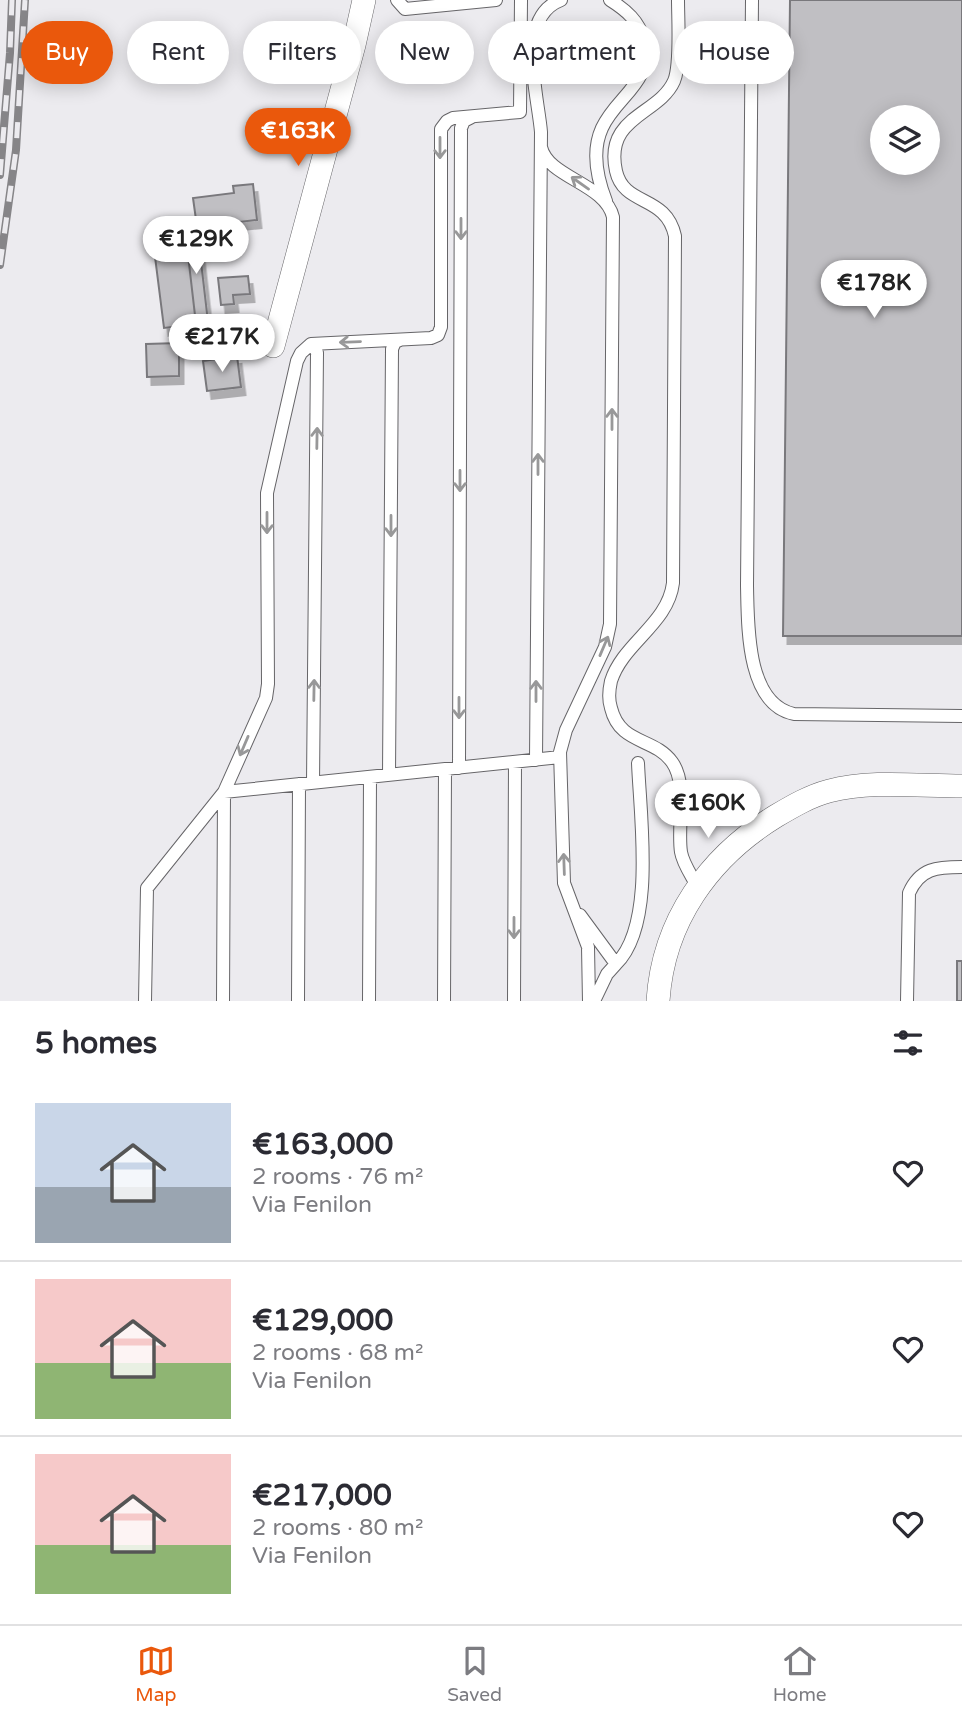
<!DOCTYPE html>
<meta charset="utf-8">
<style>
body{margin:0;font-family:"Varela Round",sans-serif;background:#f7f7f7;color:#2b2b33;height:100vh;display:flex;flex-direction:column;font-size:26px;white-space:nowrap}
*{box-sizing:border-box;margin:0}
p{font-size:23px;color:#7c7c81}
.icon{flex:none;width:38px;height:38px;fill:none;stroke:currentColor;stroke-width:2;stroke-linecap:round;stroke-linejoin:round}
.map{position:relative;height:1001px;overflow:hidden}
.panel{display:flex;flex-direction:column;background:#fff;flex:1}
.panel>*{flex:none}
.banner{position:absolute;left:21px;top:21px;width:920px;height:63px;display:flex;gap:14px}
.tools{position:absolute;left:870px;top:105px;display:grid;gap:14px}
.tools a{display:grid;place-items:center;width:70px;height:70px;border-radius:50%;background:#fff;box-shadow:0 4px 18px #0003;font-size:35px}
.price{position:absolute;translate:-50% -60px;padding:0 16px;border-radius:24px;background:#fff;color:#222;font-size:23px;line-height:46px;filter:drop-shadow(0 2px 4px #0008)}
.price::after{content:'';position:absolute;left:50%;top:42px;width:21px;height:16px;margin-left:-10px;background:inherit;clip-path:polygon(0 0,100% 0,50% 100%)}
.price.active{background:#ea580c;color:#fff}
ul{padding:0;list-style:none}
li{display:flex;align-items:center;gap:21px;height:175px;padding:0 35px}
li+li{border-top:2px solid #e1e1e2}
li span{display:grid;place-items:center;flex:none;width:196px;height:140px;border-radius:0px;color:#555}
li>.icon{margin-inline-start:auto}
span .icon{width:84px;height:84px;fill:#fffc;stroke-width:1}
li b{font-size:30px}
h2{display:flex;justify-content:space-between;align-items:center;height:84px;padding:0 35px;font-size:30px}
.chip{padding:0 24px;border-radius:32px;background:#fff;box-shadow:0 4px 18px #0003;font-size:24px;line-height:63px}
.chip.active{background:#ea580c;color:#fff}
.dock{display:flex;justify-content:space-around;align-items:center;height:98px;border-top:2px solid #e1e1e2;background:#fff;font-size:19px;color:#7c7c81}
.dock a{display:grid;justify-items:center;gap:4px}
.dock .active{color:#ea580c}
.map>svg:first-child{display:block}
.building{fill:#c0bfc3;stroke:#79787c;stroke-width:2;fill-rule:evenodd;filter:url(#shadow)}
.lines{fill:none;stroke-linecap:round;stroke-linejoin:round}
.lane-casing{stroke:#666568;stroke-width:14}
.street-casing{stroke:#666568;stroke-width:24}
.lane{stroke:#fff;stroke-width:12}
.street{stroke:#fff;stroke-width:23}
.rail-casing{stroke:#868588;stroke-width:8}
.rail{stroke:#ecebef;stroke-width:5;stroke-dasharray:16;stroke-linecap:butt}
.oneway{stroke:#989899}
</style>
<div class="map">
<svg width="962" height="1001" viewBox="0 0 962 1001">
<defs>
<filter id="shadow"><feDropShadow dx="4.5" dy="8" stdDeviation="0" flood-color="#0004"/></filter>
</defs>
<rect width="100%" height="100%" fill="#ecebef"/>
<path class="building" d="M 790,0 L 962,0 L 962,636 L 783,636 ZM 882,117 L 928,117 L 928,163 L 882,163 Z
M 253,184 L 257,220 L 197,227 L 193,198 L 234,193 L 233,186 Z
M 197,227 L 208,322 L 196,324 L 185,229 Z
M 185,229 L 196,324 L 164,328 L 152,233 Z
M 248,276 L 250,294 L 233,295 L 234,304 L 221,305 L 218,278 Z
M 179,343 L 179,376 L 147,377 L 146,344 Z
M 237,356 L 241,387 L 207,391 L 203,361 Z
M 957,961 L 962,961 L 962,1001 L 957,1001 Z"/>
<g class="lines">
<g class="lane-casing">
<path id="lane" d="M 397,0 L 405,9 L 496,0
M 678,0 C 678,20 681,65 674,81 C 659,115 604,116 616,171 C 624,207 666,194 675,236 L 673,583 C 668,624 623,643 611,681 C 609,690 608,699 611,708 C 620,745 654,737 672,762 C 688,784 677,826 681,852 C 683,864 692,876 697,886
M 752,0 L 747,586 C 748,625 746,704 794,714 L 962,716
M 541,147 C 548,178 605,183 613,217 L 610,624 L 605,647 L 566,730 L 560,752 L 564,883 L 588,947 L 589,1001
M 606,201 C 597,178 591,152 602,128 C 617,95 654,83 644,40 C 639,21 626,10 610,0
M 308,347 L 315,347 L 317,353 L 313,783
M 536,760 L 541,132 C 538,95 515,17 561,0
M 459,768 L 461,128 L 464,121 L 472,117
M 389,775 L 392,349 L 395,342 L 400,340
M 580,915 L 616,964 L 607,974 L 594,1001
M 616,964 C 656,925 640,816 638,763
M 145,1001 L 147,888 L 224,792 L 266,698 L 268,684 L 267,493 L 297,361 L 301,353 L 311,344 L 431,338 L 438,335 L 441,327 L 441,129 L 447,121 L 453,118 L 520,112 L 521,0
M 223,1001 L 224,792 L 560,757
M 298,1001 L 299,784
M 369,1001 L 370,777
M 444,1001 L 445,769
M 514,1001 L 515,762
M 907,1001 L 909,893 C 920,868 937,867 962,867"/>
</g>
<g class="street-casing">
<path id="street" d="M 273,346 L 354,45 L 364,0
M 658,1001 C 663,921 709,857 776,816 C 793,806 810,796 829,791 C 871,780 919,786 962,786"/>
</g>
<use href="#lane" class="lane"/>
<use href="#street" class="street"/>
<g class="rail-casing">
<path id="rail" d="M 0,175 L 10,53 L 12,0
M 0,265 L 16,150 L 25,0"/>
</g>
<use href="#rail" class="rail"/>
</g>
<defs><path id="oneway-shaft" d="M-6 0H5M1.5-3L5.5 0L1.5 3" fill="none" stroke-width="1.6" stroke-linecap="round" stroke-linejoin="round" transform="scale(1.75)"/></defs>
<g class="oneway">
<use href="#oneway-shaft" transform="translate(440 148) rotate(90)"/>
<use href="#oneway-shaft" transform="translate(580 183) rotate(-145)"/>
<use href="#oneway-shaft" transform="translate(461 229) rotate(90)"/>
<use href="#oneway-shaft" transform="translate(350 342) rotate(178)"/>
<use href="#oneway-shaft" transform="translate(612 419) rotate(-90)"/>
<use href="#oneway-shaft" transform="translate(317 438) rotate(-89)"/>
<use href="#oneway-shaft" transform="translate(538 464) rotate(-90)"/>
<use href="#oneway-shaft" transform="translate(460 481) rotate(90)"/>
<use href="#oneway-shaft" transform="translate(267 523) rotate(90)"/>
<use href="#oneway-shaft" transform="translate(391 526) rotate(90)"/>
<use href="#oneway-shaft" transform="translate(604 646) rotate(-67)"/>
<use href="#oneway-shaft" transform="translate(314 690) rotate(-89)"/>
<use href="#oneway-shaft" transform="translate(536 691) rotate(-90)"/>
<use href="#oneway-shaft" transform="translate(459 708) rotate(90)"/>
<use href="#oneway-shaft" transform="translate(244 746) rotate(113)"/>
<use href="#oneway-shaft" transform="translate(564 864) rotate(-92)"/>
<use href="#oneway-shaft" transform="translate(514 928) rotate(90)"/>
</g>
</svg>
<div class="tools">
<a><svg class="icon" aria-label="layers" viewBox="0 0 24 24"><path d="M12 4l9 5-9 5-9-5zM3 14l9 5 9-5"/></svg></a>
</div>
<b class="price active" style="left:298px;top:168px">€163K</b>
<b class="price" style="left:196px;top:276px">€129K</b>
<b class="price" style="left:874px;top:320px">€178K</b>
<b class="price" style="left:222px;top:374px">€217K</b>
<b class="price" style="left:708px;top:840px">€160K</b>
<div class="banner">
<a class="chip active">Buy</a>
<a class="chip">Rent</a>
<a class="chip">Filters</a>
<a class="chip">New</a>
<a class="chip">Apartment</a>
<a class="chip">House</a>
</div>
</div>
<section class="panel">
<h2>5 homes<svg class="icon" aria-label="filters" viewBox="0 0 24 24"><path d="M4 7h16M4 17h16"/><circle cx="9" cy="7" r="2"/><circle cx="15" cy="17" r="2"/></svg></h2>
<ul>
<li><span style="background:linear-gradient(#c9d6e8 60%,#9aa5b1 0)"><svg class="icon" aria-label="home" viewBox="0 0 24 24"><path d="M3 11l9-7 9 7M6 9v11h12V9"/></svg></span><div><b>€163,000</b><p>2 rooms · 76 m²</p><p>Via Fenilon</p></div><svg class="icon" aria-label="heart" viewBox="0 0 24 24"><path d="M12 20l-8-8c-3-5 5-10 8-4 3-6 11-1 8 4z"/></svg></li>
<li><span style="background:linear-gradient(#f6c9c9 60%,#8fb573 0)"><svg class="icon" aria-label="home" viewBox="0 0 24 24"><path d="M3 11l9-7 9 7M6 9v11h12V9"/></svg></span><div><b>€129,000</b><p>2 rooms · 68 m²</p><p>Via Fenilon</p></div><svg class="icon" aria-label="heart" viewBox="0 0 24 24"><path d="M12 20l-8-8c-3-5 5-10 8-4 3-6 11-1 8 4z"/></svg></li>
<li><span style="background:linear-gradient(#f6c9c9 65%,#8fb573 0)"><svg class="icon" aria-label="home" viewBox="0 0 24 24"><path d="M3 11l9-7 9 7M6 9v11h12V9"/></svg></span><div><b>€217,000</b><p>2 rooms · 80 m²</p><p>Via Fenilon</p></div><svg class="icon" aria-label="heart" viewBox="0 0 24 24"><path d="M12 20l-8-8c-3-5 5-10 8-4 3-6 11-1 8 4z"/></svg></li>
</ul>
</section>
<nav class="dock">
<a class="active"><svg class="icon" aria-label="map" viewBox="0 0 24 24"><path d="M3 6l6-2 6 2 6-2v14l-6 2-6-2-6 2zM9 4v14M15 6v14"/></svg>Map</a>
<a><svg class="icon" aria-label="saved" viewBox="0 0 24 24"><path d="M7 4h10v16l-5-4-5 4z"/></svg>Saved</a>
<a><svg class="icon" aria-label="home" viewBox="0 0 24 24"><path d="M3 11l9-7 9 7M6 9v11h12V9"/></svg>Home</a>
</nav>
